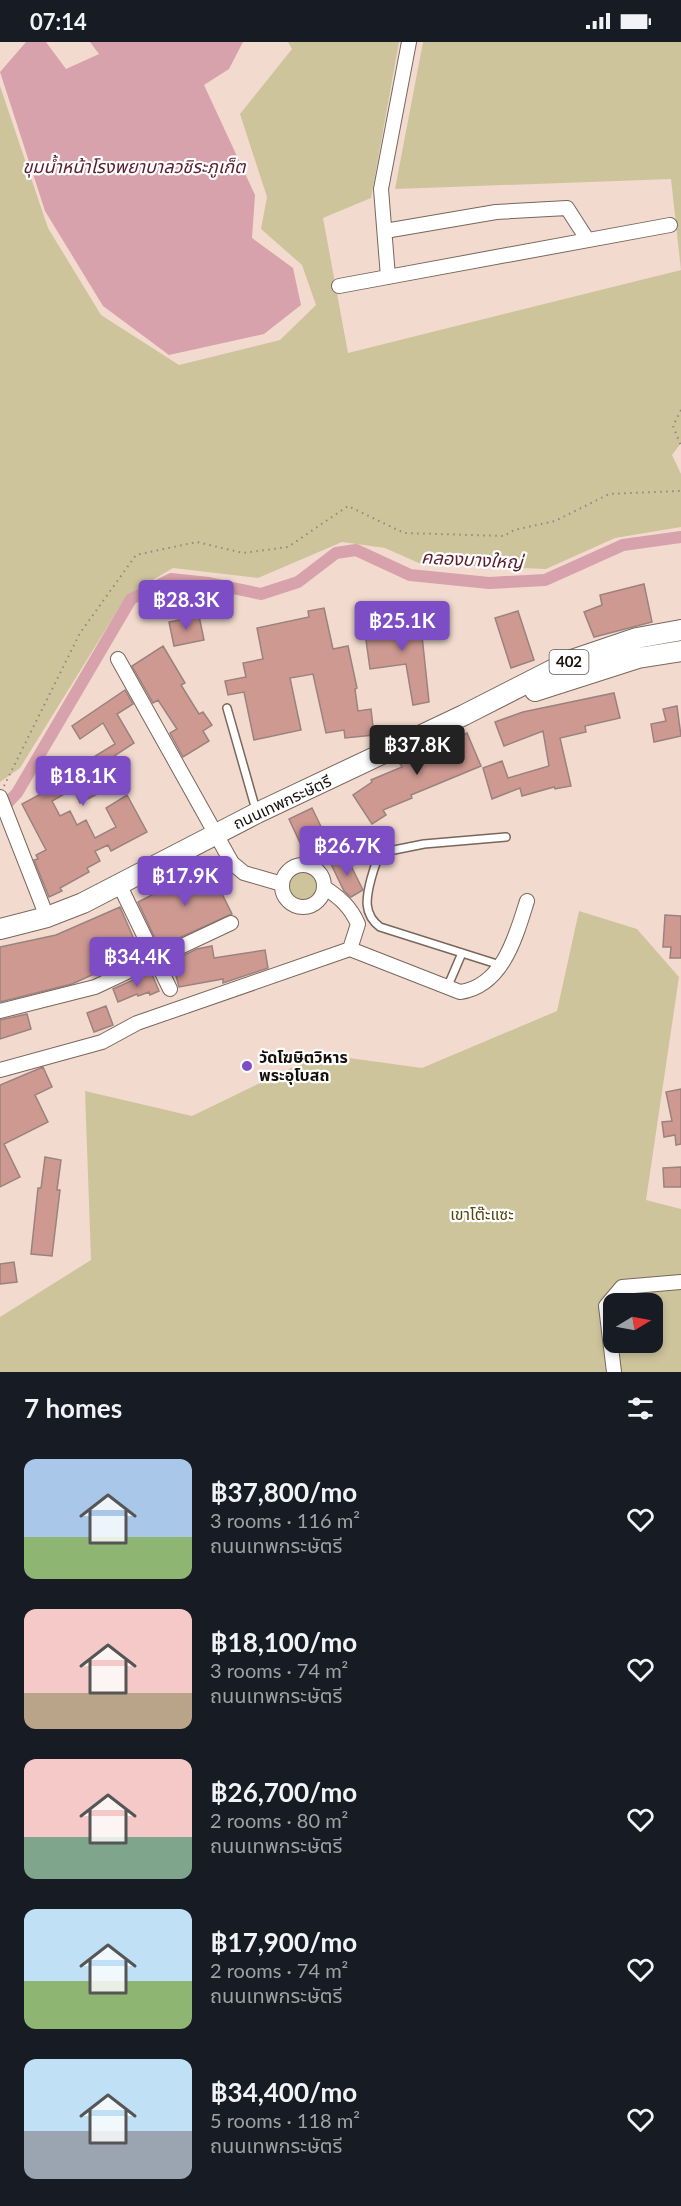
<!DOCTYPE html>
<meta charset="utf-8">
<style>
body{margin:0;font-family:Lato,"Noto Sans Thai",sans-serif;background:#242831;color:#f1f3f6;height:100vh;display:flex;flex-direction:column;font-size:22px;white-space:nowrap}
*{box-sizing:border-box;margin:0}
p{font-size:20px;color:#9ea1a6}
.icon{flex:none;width:33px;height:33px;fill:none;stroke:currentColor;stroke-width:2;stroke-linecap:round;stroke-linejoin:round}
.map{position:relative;height:1330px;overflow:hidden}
.panel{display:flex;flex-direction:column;background:#171b24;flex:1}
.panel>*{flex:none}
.needle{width:39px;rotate:80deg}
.controls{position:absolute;left:603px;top:1251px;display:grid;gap:12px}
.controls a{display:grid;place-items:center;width:60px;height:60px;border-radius:12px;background:#171b24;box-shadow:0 3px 9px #0003;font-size:30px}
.price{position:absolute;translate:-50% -51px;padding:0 14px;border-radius:6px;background:#7d4dc5;color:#fff;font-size:20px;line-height:39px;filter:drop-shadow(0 2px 3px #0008)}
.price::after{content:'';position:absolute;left:50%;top:36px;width:18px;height:14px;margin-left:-9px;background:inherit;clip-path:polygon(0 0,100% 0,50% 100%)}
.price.on{background:#222;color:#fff}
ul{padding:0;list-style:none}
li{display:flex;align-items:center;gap:18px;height:150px;padding:0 24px}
li span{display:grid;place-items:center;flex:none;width:168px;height:120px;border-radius:12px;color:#555}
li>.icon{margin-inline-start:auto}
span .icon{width:72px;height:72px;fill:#fffc;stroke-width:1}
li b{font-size:26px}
h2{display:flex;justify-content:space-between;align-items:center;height:72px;padding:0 24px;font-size:26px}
.status{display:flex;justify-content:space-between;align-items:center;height:42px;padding:0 30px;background:#171b24;direction:ltr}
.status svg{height:16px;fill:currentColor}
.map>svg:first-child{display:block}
.green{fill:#cdc49c;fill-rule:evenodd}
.water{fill:#d8a2ac}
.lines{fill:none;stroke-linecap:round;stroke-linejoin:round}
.canal{stroke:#d8a2ac;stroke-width:12}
.building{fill:#cd9991;stroke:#9b827e;stroke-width:1.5}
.lane-casing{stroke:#7a665b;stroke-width:10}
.street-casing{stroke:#7a665b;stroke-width:16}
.primary-casing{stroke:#7a665b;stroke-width:22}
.path{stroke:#97867d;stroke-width:2;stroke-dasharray:1.5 4.5;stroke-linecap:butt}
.lane{stroke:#fff;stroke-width:7}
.street{stroke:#fff;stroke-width:14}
.primary{stroke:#fff;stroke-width:20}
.poi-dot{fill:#7d4dc5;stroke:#fff;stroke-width:2}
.labels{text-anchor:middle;stroke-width:4.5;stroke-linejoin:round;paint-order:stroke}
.shield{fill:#fff;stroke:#5d5855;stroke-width:1.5}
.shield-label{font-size:15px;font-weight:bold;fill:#18100c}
.street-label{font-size:16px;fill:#18100c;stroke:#fff}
.poi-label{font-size:16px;font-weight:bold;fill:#18100c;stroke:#fff;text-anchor:start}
.park-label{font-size:16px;fill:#52460b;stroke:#fff}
.water-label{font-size:18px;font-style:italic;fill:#5b1c2e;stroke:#fff}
</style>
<div class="status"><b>07:14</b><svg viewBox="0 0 49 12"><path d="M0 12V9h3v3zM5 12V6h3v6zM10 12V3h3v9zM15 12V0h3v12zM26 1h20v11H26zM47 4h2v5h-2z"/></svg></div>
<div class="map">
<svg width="681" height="1330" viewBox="0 0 681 1330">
<rect width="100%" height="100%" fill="#f2dbce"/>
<path class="green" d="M 288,0 L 399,0 L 371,156 L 323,176 L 348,311 L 681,228 L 671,137 L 395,147 L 423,0 L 681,0 L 681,401 L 672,413 L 681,432 L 681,485 L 615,496 L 546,527 L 421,522 L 385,506 L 342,500 L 258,536 L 173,526 L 127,553 L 20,726 L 0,740 L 0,44 L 48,186 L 101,273 L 179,323 L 280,298 L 316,263 L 302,223 L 261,187 L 267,155 L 240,72 L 292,7 Z
M287 845a16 16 0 1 1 32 0a16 16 0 1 1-32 0Z
M 579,869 L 637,887 L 679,935 L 646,1158 L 681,1167 L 681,1330 L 0,1330 L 0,1275 L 91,1218 L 85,1049 L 192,1074 L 320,1012 L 422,1026 L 557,969 ZM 614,1262 L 652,1262 L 652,1300 L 614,1300 Z"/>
<path class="water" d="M 26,0 L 46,0 L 66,27 L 99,12 L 90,0 L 243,0 L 229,27 L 204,43 L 255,153 L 252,196 L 293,226 L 301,263 L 264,292 L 169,313 L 103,264 L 45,169 L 0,30 Z"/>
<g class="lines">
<path class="canal" d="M 0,769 L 17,751 L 131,557 L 171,537 L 209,541 L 261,552 L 298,540 L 336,511 L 356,508 L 410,533 L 489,541 L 545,538 L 623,503 L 681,495"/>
</g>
<path class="building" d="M 644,542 L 652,580 L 594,595 L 584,570 L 602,563 L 600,553 Z
M 419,565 L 429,660 L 413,663 L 406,622 L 370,627 L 365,591 L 403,585 L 401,567 Z
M 324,566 L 333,607 L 348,604 L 357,646 L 355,647 L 358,669 L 371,667 L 374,693 L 345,696 L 344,688 L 326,691 L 313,632 L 290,636 L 301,688 L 254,698 L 244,650 L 228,653 L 225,639 L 246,635 L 243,621 L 263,617 L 257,586 L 309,575 L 308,569 Z
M 518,569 L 534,618 L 511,626 L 495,576 Z
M 199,574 L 204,598 L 174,604 L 169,580 Z
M 163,604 L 185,641 L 181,643 L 199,672 L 203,670 L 212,683 L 203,689 L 209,699 L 183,715 L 170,691 L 177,687 L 158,658 L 153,661 L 132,624 Z
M 125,648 L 133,662 L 117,672 L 134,701 L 96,726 L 109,746 L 80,761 L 73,747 L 52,759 L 60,774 L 70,769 L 77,783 L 86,778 L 95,796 L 116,785 L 106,766 L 127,753 L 147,790 L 111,809 L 108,803 L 95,809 L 100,819 L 87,826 L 89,830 L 60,846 L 62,849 L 49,855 L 34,818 L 38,817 L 36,813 L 46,808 L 22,762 L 52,746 L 45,732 L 56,726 L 61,735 L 115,702 L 103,681 L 80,697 L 72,684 Z
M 614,651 L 620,676 L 585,684 L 586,690 L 560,696 L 571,744 L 555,747 L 554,745 L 522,754 L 520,746 L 492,757 L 483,726 L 502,719 L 508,736 L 549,724 L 543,689 L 504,704 L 495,680 L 523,670 Z
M 677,664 L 681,694 L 654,700 L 651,682 L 666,679 L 663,667 Z
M 467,691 L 481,724 L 411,753 L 412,756 L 383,768 L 386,773 L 372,782 L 353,753 L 372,740 L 371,738 L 402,725 L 400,722 Z
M 312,766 L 327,797 L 303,807 L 289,777 Z
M 346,814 L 363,848 L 351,855 L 344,849 L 331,822 Z
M 208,824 L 232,872 L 159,905 L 138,860 Z
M 120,865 L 140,911 L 72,942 L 0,960 L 0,905 L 56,893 Z
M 665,873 L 681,874 L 681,916 L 670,916 L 671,905 L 663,905 Z
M 212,904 L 214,916 L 265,908 L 268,926 L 223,941 L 223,937 L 179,945 L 172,919 L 197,907 Z
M 151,930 L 159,949 L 150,953 L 149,950 L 138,954 L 137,952 L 118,960 L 113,947 Z
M 106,964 L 113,983 L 94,990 L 87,971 Z
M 27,972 L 31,987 L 0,997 L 0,978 Z
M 43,1025 L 52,1045 L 35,1053 L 48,1080 L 4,1102 L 20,1135 L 0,1145 L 0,1043 Z
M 681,1047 L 681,1102 L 676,1103 L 675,1093 L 664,1095 L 662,1080 L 672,1079 L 666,1050 Z
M 45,1115 L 61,1118 L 57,1148 L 60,1148 L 52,1214 L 31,1212 L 38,1146 L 41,1146 Z
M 681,1125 L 681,1145 L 664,1145 L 663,1126 Z
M 14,1220 L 17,1240 L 0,1242 L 0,1222 Z"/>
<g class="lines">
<g class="lane-casing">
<path id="lane" d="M 227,666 L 256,768
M 500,923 L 380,885 C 363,872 366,856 371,837 C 374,827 376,817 384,810 L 424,802 L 506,795
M 447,946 L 462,911"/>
</g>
<g class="street-casing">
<path id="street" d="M 385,189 L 496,170 L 567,166 L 587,197
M 388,235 L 381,147 L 409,0
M 339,244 L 670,183
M 118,617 L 232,821 L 244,831 L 282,842
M 0,755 L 47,875
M282 844a21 21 0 1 1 42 0a21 21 0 1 1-42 0Z
M 119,842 L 170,947
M 350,907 L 460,950 C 503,944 516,894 527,859
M 0,969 L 95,945 L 231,881
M 0,1028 L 102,1000 L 137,981 L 350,907 L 358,882 C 350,864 340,856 324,845
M 614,1330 L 606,1264 L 622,1245 L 681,1240"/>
</g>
<g class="primary-casing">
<path id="primary" d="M 535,649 L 638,616 L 681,609
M 0,887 L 47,875 L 83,861 L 257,771 L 464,673 L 572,618 L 637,596 L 681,588"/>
</g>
<path class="path" d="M 681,368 L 673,384 L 681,404
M 4,744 L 80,591 L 136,513 L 197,500 L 243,511 L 288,505 L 348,464 L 404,491 L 504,494 L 514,488 L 555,479 L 609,452 L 681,449"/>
<use href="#lane" class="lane"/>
<use href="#street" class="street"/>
<use href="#primary" class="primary"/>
</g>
<circle class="poi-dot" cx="247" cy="1024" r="6"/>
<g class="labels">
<rect class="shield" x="549.5" y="608" width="39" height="24" rx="4.5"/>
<g class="shield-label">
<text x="569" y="625">402</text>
</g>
<g class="street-label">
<text transform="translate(282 760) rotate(-25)" y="6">ถนนเทพกระษัตรี</text>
</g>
<g class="poi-label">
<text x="259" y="1021">วัดโฆษิตวิหาร<tspan x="259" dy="18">พระอุโบสถ</tspan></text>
</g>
<g class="park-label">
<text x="482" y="1178">เขาโต๊ะแซะ</text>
</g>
<g class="water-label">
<text x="134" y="131">ขุมน้ำหน้าโรงพยาบาลวชิระภูเก็ต</text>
<text transform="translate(472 518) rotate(3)" y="6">คลองบางใหญ่</text>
</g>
</g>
</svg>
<div class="controls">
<a><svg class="needle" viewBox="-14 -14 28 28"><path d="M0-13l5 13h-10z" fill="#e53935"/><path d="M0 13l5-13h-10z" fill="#9ea1a6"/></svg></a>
</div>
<b class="price" style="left:186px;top:589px">฿28.3K</b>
<b class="price" style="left:402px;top:610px">฿25.1K</b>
<b class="price on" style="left:417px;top:734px">฿37.8K</b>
<b class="price" style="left:83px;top:765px">฿18.1K</b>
<b class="price" style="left:347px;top:835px">฿26.7K</b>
<b class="price" style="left:185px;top:865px">฿17.9K</b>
<b class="price" style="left:137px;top:946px">฿34.4K</b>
</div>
<section class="panel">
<h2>7 homes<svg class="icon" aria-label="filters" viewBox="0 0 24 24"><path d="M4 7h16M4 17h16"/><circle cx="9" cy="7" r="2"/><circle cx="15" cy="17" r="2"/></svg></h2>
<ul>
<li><span style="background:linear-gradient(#a9c7e8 65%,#8fb573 0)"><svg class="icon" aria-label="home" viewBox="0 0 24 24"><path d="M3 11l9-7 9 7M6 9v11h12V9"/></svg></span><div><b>฿37,800/mo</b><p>3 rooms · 116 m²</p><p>ถนนเทพกระษัตรี</p></div><svg class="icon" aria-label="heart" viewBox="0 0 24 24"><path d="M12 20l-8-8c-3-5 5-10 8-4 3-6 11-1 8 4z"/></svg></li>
<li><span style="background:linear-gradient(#f6c9c9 70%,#b9a48a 0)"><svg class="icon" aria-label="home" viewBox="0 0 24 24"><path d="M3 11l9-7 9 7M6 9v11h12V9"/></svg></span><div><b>฿18,100/mo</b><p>3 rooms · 74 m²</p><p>ถนนเทพกระษัตรี</p></div><svg class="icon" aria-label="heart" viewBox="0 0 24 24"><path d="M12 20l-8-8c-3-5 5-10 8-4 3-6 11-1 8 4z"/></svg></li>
<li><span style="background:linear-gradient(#f6c9c9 65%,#7fa58c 0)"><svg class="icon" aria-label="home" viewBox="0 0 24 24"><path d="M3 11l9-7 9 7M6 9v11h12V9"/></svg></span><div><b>฿26,700/mo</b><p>2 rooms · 80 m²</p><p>ถนนเทพกระษัตรี</p></div><svg class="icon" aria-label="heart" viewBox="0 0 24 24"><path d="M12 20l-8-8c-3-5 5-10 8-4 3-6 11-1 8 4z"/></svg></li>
<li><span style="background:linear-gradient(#bfe0f5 60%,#8fb573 0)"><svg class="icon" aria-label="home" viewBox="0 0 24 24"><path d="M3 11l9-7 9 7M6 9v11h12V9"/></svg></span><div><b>฿17,900/mo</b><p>2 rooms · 74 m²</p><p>ถนนเทพกระษัตรี</p></div><svg class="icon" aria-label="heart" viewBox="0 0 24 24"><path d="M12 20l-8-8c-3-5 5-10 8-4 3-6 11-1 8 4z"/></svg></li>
<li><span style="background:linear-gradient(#bfe0f5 60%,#9aa5b1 0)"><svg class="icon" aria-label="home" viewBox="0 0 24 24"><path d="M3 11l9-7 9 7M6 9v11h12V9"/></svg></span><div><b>฿34,400/mo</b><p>5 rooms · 118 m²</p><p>ถนนเทพกระษัตรี</p></div><svg class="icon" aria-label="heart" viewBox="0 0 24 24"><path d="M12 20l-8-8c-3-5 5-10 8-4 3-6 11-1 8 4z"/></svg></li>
</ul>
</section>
